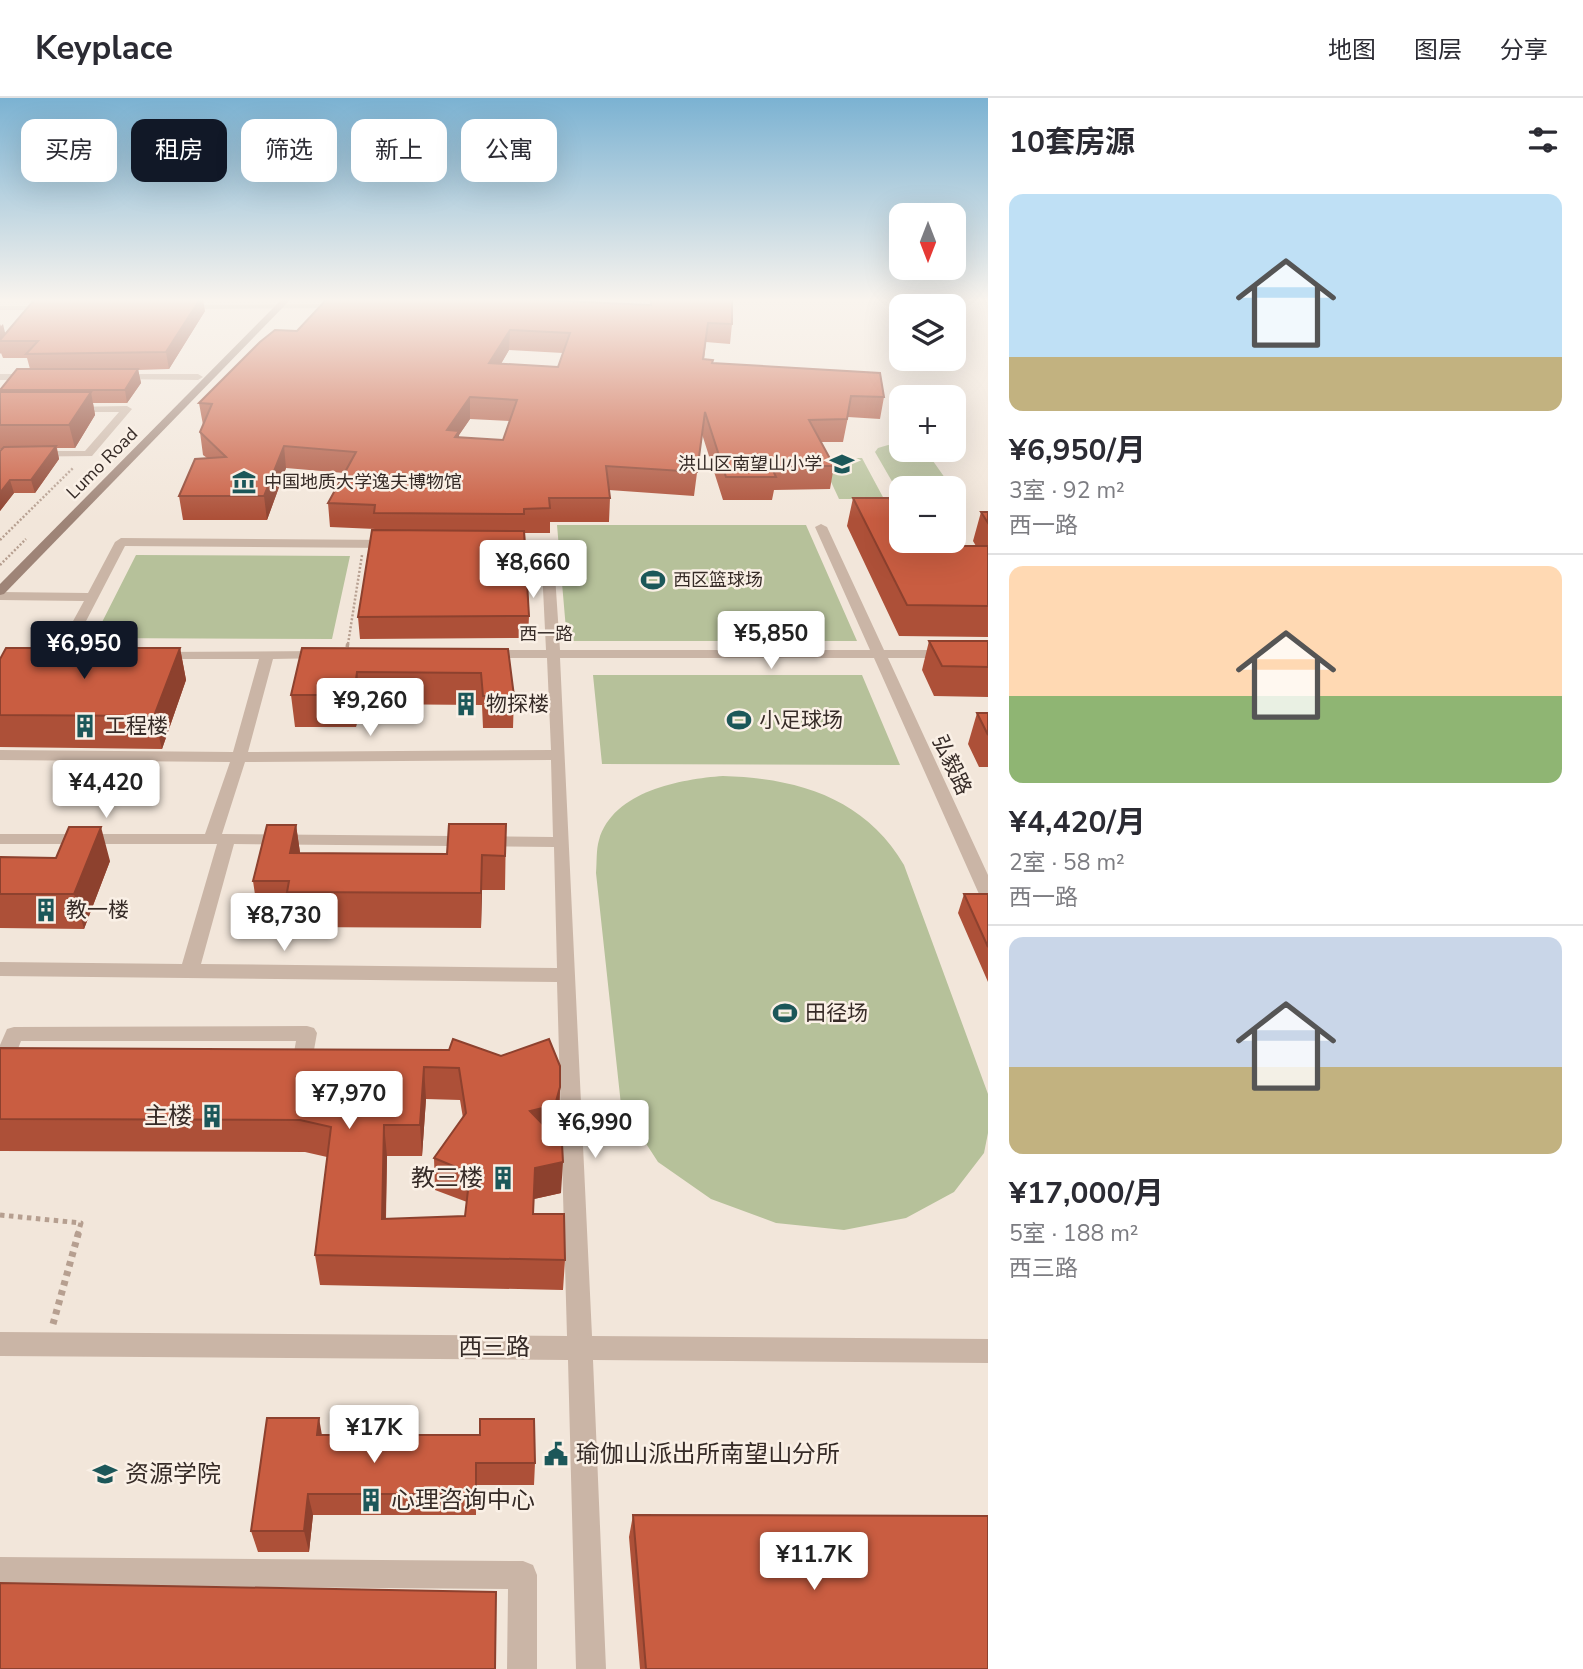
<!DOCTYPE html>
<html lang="zh">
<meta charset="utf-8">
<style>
body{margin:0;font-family:"Nunito Sans","Noto Sans SC",sans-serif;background:#f7f7f7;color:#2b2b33;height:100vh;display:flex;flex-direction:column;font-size:26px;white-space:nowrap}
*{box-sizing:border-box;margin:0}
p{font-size:23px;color:#7c7c81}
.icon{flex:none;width:38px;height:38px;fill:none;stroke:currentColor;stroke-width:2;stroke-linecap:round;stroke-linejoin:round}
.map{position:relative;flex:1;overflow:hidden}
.sheet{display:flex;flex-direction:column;background:#fff;width:595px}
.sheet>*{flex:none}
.top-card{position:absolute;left:21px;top:21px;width:665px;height:63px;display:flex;gap:14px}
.needle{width:46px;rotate:180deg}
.buttons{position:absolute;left:889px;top:105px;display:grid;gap:14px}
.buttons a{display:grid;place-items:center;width:77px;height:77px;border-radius:14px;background:#fff;box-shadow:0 7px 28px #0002;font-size:35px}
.price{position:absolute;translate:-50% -60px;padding:0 16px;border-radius:7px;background:#fff;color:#222;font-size:23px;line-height:46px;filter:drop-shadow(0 2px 4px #0008)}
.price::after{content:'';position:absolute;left:50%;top:42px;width:21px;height:16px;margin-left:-10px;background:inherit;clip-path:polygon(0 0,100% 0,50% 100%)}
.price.selected{background:#111827;color:#fff}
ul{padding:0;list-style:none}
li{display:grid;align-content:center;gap:14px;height:371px;padding:0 21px}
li+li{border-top:2px solid #e1e1e2}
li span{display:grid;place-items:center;height:217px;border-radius:14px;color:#555}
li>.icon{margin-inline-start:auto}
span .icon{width:126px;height:126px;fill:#fffc;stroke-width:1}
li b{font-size:30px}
h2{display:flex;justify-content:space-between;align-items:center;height:84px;padding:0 21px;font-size:30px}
.pill{padding:0 24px;border-radius:14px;background:#fff;box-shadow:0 7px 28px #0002;font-size:24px;line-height:63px}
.pill.selected{background:#111827;color:#fff}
header{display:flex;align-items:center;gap:42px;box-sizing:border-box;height:98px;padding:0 35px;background:#fff;border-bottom:2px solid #e1e1e2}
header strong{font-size:33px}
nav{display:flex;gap:38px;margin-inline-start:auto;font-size:24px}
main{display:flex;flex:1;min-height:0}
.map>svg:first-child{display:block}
.green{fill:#b6c19a}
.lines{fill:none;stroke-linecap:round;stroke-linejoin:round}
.path-far3{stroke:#b69f90;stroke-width:2.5;stroke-dasharray:2 2;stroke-linecap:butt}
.path-far2{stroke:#b69f90;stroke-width:3.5;stroke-dasharray:3.5 3.5;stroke-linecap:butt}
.path-far1{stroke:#b69f90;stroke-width:5;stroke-dasharray:4.5 4.5;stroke-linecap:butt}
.path{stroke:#b69f90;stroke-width:7;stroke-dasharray:5 5;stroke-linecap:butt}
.street{fill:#cab5a6;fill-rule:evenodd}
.secondary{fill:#9e8477;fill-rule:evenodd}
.wall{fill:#ad5038;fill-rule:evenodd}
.shaded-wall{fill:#8d412e}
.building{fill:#c95d41;stroke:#8d412e;stroke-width:2;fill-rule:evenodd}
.labels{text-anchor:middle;stroke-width:5;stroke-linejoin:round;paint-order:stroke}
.far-street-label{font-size:18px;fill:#362b27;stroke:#faf0e6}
.far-poi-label{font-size:18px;fill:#362b27;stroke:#faf0e6;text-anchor:start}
.poi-label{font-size:21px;fill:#362b27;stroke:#faf0e6;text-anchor:start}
.street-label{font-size:21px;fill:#362b27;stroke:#faf0e6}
.near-poi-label{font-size:24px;fill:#362b27;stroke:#faf0e6;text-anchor:start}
.near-street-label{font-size:24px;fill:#362b27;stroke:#faf0e6}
</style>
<header>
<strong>Keyplace</strong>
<nav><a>地图</a><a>图层</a><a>分享</a></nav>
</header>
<main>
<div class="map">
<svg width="988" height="1571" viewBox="0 0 988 1571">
<rect width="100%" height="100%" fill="#f2e6da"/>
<path class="green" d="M 888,347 L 926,353 L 952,390 L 901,390 L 901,399 L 875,354 L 878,350 Z
M 820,360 L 862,360 L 884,401 L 839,401 Z
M 557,427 L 806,427 L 857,543 L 567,543 Z
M 136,457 L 350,458 L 332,541 L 94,540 Z
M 593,577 L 862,577 L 900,667 L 602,666 Z
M 723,678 C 798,680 865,700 904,767 L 988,996 L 988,1035 L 984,1055 L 954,1094 L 906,1120 L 844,1132 L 776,1125 L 711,1101 L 658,1064 L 621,1007 L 596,775 C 597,764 596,752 599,742 C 613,693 681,681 723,678 Z"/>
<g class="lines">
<path class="path-far3" d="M 0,442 L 74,369
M 0,467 L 26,441
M 348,546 L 362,457"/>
<path class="path-far2" d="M 346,556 L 348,544"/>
<path class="path-far1" d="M 0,1117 L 81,1125 L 78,1135"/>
<path class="path" d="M 53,1226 L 79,1133"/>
<path class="street" d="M 343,206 L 346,210 L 182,211 L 178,209 L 182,207 Z
M 0,208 L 49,208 L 53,210 L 49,212 L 0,212 Z
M 0,276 L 31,276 L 36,279 L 31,282 L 0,282 Z
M 115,276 L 198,276 L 203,279 L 198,282 L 112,281 L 110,279 Z
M 67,309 L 127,308 L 132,311 L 92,358 L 0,359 L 0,353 L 85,353 L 119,314 L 70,314 L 67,313 Z
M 821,426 L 827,429 L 884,552 L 988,552 L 988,560 L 888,560 L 988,777 L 988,802 L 979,796 L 874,560 L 560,560 L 592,1238 L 988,1241 L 988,1265 L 593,1262 L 606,1571 L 576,1571 L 568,1262 L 0,1258 L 0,1234 L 567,1238 L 557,884 L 0,878 L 0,864 L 182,866 L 217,746 L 0,746 L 0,736 L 205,736 L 230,664 L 0,662 L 0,652 L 233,654 L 259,561 L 159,561 L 154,560 L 154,554 L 323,553 L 330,557 L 328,560 L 273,561 L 248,654 L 551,652 L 547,560 L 484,560 L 477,556 L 484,552 L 546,552 L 541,450 L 503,450 L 497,446 L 499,443 L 547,443 L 553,447 L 560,552 L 870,552 L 815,429 ZM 551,662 L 553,739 L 222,736 L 245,664 ZM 234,746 L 554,749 L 557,870 L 201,866 Z
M 121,440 L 391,442 L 397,446 L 391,450 L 125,448 L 71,552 L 84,553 L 84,559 C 75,561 61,563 55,556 L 84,503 L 0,502 L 0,494 L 88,495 L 115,444 Z
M 307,928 L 314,930 L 317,935 L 314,952 L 325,955 L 328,960 L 325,965 L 318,968 L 296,965 L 293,960 L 296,943 L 21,943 L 11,969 L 0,971 L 0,947 L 7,931 L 14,929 Z
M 0,1459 L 523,1463 L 533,1467 L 537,1477 L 537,1571 L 507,1571 L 508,1491 L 0,1487 Z"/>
<path class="secondary" d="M 282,201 L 291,201 L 4,496 L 0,497 L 0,486 Z"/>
</g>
<path class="wall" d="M 326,201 L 441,201 L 650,207 L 651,201 L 732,226 L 730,246 L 706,244 L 704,261 L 713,262 L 712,265 L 884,299 L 880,321 L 848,319 L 843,344 L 821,344 L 834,368 L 830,391 L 774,392 L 772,402 L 723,402 L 702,336 L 694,398 L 609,392 L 610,400 L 609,424 L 550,424 L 550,435 L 525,435 L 529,518 L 528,540 L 360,541 L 358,519 L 375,431 L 330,429 L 328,405 L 344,375 L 286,370 L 267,422 L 183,422 L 179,398 L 207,360 L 203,357 L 200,334 L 203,327 L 199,305 L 297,233 ZM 509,252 L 563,255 L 558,269 L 501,266 ZM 470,321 L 510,323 L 503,342 L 459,339 L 459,337 Z
M 205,213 L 169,271 L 138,272 L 141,285 L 127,305 L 93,305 L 95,317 L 75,350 L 57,350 L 59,361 L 35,395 L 14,395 L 0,413 L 0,353 L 2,351 L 0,351 L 0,291 L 30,271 L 27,260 L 3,260 L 1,255 L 0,256 L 0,226 L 5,236 Z
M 853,400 L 916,448 L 976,448 L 973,443 L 981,414 L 988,414 L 988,539 L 899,538 L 847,428 Z
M 929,543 L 988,543 L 988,599 L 934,598 L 922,572 Z
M 180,550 L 186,582 L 162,651 L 0,649 L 0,561 Z
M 302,550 L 508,551 L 514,598 L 513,630 L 483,630 L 482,607 L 360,606 L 356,629 L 295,629 L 291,597 Z
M 977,615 L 988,615 L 988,669 L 979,669 L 968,646 Z
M 506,726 L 505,792 L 482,792 L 481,830 L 292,829 L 290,818 L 258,817 L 253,783 L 296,727 L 300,755 L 447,756 Z
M 0,759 L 110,763 L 84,831 L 0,830 Z
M 964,796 L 988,796 L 988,884 L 958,815 Z
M 0,950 L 449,952 L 560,989 L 559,1020 L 554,1037 L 561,1095 L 534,1101 L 533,1116 L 565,1162 L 563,1192 L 320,1187 L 315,1157 L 327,1059 L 305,1054 L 0,1053 ZM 426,1001 L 460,1002 L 463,1020 L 434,1060 L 435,1092 L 467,1104 L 465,1118 L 386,1121 L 387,1058 L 422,1058 Z
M 322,1337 L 535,1365 L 534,1387 L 476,1387 L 476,1417 L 313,1417 L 309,1454 L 258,1454 L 251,1433 Z
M 633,1417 L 988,1571 L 640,1571 L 629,1439 Z"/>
<path class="shaded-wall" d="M 200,201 L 203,201 L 205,213 L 169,271 L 166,254 Z
M 3,226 L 7,243 L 0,243 L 0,229 Z
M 510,232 L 509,252 L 489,286 L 489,265 Z
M 138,271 L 141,285 L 127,305 L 125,292 Z
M 91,294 L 95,317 L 75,350 L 69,327 Z
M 470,299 L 470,321 L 459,337 L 460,355 L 447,332 Z
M 56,348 L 59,361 L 35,395 L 31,382 Z
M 284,348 L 286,370 L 267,422 L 264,398 Z
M 10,382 L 14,395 L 0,413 L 0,395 Z
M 180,550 L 186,582 L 162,651 L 154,618 Z
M 357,574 L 360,606 L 356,629 L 354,597 Z
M 296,727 L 301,761 L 290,755 Z
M 101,729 L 110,763 L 84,831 L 74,796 Z
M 482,757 L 482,792 L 481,830 L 481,795 Z
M 424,969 L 426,1001 L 422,1058 L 420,1027 Z
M 560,989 L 559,1020 L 554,1039 L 530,1013 Z
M 384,1027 L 387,1058 L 385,1152 L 382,1121 Z
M 563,1064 L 561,1095 L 534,1101 L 535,1070 Z
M 319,1320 L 323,1343 L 317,1337 Z
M 308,1396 L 313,1417 L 309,1454 L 304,1433 Z"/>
<path class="building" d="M 35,201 L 200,201 L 166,254 L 26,256 L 38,243 L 0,243 L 0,242 Z
M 327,201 L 441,201 L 465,202 L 466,201 L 519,201 L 651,207 L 651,201 L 732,201 L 732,226 L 708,225 L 703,261 L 713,262 L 712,265 L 880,275 L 884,299 L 851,298 L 847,321 L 809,322 L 834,368 L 771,368 L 776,379 L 726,379 L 705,314 L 697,374 L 606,368 L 610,400 L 549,400 L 550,410 L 524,411 L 524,416 L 374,415 L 375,407 L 328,405 L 356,354 L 284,348 L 264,398 L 179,398 L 195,361 L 226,359 L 200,334 L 212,306 L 199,305 L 260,244 L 275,232 L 297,233 ZM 510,232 L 570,235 L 558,269 L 489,265 ZM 470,299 L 517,302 L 503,342 L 455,339 L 459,333 L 447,332 Z
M 17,271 L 138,271 L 125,292 L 0,292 Z
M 0,294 L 91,294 L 69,327 L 0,327 Z
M 56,348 L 31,382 L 10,382 L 0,395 L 0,353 L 4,349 Z
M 853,400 L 889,400 L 901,422 L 901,443 L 913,443 L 916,448 L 988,448 L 988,508 L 907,507 Z
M 981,414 L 988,414 L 988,425 Z
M 372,432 L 524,433 L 529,518 L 358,519 Z
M 929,543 L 988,543 L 988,569 L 942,568 Z
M 6,550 L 180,550 L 154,618 L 0,617 L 0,561 Z
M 302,550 L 508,551 L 514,598 L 483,598 L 481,575 L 357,574 L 354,597 L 291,597 Z
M 977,615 L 988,615 L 988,637 Z
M 449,726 L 506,726 L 505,758 L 482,757 L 481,795 L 287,794 L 289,783 L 253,783 L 267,727 L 296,727 L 290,755 L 447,756 Z
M 69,729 L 101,729 L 74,796 L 0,796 L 0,759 L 56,760 Z
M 964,796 L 988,796 L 988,849 Z
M 453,941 L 501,958 L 549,941 L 560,968 L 560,989 L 555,1007 L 530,1013 L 562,1046 L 563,1064 L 535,1070 L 533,1116 L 564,1116 L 565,1162 L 315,1157 L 331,1029 L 300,1022 L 0,1021 L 0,950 L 449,952 ZM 424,969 L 459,970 L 466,1015 L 434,1060 L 470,1075 L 465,1118 L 382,1121 L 384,1027 L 420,1027 Z
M 267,1320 L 319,1320 L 317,1337 L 480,1337 L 480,1321 L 534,1321 L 535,1365 L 476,1365 L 476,1396 L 308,1396 L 304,1433 L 251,1433 Z
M 633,1417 L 988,1418 L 988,1571 L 646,1571 Z
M 0,1485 L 496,1494 L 495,1571 L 0,1571 Z"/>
<linearGradient id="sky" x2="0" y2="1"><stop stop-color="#7bb2d2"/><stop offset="0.48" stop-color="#f9f4ee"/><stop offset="1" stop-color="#f9f4ee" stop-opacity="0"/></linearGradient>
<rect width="988" height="421" fill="url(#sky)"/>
<defs>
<g id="school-bare" transform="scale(1.89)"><path d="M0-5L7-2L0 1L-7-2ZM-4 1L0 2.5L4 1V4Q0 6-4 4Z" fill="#1c5759" stroke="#faf0e6" stroke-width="2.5" paint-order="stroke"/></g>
<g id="museum-bare" transform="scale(1.89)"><path d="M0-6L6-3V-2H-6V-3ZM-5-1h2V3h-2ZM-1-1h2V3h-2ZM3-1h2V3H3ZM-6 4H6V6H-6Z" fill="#1c5759" stroke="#faf0e6" stroke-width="2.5" paint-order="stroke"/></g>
<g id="stadium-bare" transform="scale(1.89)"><path d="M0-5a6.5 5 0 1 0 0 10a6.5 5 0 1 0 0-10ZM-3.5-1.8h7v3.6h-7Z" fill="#1c5759" stroke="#faf0e6" stroke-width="2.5" paint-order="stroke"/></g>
<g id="building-bare" transform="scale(1.89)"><path d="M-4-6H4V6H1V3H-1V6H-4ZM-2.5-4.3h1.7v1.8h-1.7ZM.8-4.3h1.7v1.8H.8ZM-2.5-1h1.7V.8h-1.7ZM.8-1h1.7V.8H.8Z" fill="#1c5759" stroke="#faf0e6" stroke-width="2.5" paint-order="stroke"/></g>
<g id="civic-bare" transform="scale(1.89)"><path d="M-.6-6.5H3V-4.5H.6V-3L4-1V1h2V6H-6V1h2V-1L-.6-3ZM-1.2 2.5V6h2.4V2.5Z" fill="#1c5759" stroke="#faf0e6" stroke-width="2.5" paint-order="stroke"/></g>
<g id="university-bare" transform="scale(1.89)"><path d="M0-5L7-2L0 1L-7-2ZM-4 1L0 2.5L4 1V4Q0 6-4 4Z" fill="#1c5759" stroke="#faf0e6" stroke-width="2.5" paint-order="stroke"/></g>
</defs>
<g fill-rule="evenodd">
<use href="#school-bare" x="842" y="366"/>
<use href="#museum-bare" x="244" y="384"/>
<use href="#stadium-bare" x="653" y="482"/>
<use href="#building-bare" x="466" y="606"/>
<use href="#stadium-bare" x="739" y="622"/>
<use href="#building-bare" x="85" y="628"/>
<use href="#building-bare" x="46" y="812"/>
<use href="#stadium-bare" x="785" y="915"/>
<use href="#building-bare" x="212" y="1018"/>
<use href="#building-bare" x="503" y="1080"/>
<use href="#civic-bare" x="556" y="1356"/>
<use href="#university-bare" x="105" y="1376"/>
<use href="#building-bare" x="371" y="1402"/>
</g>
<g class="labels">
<g class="far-street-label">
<text transform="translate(102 365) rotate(-45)" y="6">Lumo Road</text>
<text x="546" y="542">西一路</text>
</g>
<g class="far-poi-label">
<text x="822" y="372" text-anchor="end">洪山区南望山小学</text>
<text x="264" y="390">中国地质大学逸夫博物馆</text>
<text x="673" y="488">西区篮球场</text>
</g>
<g class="poi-label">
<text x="486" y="613">物探楼</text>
<text x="759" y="629">小足球场</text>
<text x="105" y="635">工程楼</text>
<text x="66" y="819">教一楼</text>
<text x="805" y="922">田径场</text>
</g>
<g class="street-label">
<text transform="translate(952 667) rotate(65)" y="7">弘毅路</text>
</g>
<g class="near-poi-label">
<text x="192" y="1026" text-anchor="end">主楼</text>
<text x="483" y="1088" text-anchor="end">教三楼</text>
<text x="576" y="1364">瑜伽山派出所南望山分所</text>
<text x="125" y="1384">资源学院</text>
<text x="391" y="1410">心理咨询中心</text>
</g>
<g class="near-street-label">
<text x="494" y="1257">西三路</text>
</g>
</g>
</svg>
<div class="buttons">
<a><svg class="needle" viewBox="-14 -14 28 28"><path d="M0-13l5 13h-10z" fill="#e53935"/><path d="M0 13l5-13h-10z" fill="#7c7c81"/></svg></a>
<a><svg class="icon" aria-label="layers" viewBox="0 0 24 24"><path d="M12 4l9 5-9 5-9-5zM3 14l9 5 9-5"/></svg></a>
<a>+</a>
<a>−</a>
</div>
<b class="price" style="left:533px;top:502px">¥8,660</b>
<b class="price" style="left:771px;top:573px">¥5,850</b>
<b class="price selected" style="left:84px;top:583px">¥6,950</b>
<b class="price" style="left:370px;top:640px">¥9,260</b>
<b class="price" style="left:106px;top:722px">¥4,420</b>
<b class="price" style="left:284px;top:855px">¥8,730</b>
<b class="price" style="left:349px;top:1033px">¥7,970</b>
<b class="price" style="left:595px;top:1062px">¥6,990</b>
<b class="price" style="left:374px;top:1367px">¥17K</b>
<b class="price" style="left:814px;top:1494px">¥11.7K</b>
<div class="top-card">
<a class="pill">买房</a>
<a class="pill selected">租房</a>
<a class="pill">筛选</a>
<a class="pill">新上</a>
<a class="pill">公寓</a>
</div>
</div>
<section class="sheet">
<h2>10套房源<svg class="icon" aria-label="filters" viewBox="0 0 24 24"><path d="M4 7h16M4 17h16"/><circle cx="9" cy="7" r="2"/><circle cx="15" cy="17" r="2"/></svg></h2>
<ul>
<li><span style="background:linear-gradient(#bfe0f5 75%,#c2b280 0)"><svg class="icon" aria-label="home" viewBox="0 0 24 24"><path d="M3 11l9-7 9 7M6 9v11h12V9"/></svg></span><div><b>¥6,950/月</b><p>3室 · 92 m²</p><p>西一路</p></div></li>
<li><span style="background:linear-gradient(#ffd9b3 60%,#8fb573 0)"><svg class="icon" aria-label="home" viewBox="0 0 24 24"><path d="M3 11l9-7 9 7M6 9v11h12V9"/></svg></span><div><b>¥4,420/月</b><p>2室 · 58 m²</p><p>西一路</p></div></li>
<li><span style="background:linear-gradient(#c9d6e8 60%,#c2b280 0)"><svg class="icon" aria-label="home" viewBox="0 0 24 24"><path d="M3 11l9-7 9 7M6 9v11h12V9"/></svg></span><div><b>¥17,000/月</b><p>5室 · 188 m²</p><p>西三路</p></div></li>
</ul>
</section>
</main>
